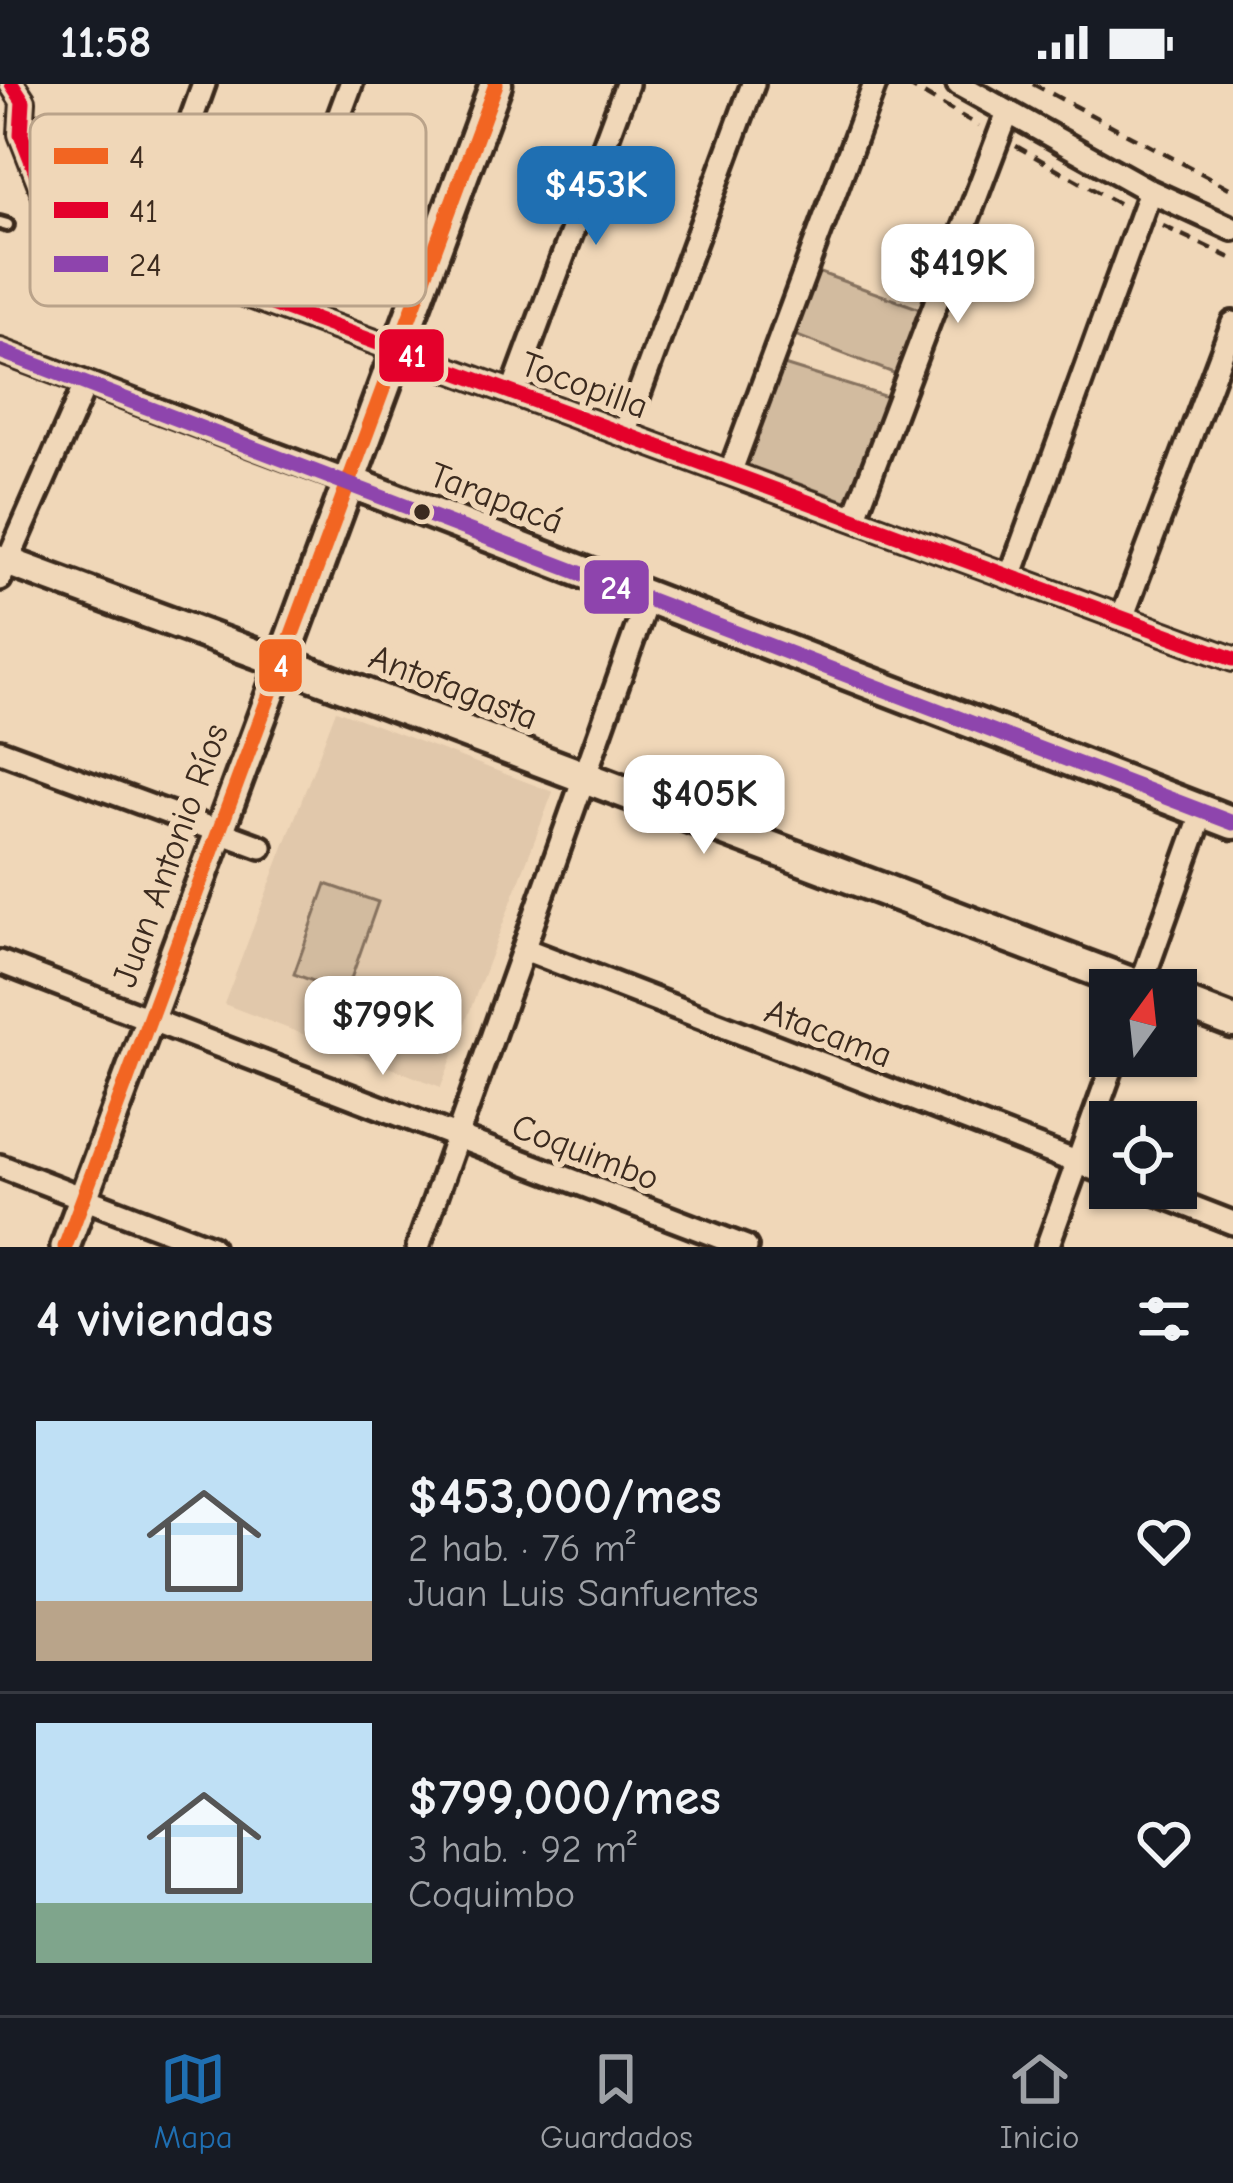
<!DOCTYPE html>
<html lang="es">
<meta charset="utf-8">
<style>
body{margin:0;font-family:"Comic Neue",sans-serif;background:#20242c;color:#f1f3f6;height:100vh;display:flex;flex-direction:column;font-size:45px;white-space:nowrap}
*{box-sizing:border-box;margin:0}
p{font-size:39px;color:#9ea1a6}
.icon{flex:none;width:66px;height:66px;fill:none;stroke:currentColor;stroke-width:2;stroke-linecap:round;stroke-linejoin:round}
.map{position:relative;height:1163px;overflow:hidden}
.side{display:flex;flex-direction:column;background:#171b24;flex:1}
.side>*{flex:none}
.needle{width:78px;rotate:15deg}
.tools{position:absolute;left:1089px;top:885px;display:grid;gap:24px}
.tools a{display:grid;place-items:center;width:108px;height:108px;border-radius:0px;background:#171b24;box-shadow:0 3px 9px #0004;font-size:60px}
.price{position:absolute;translate:-50% -102px;padding:0 27px;border-radius:24px;background:#fff;color:#222;font-size:39px;line-height:78px;filter:drop-shadow(0 3px 6px #0008)}
.price::after{content:'';position:absolute;left:50%;top:72px;width:36px;height:27px;margin-left:-18px;background:inherit;clip-path:polygon(0 0,100% 0,50% 100%)}
.price.selected{background:#1f6fb2;color:#fff}
ul{padding:0;list-style:none}
li{display:flex;align-items:center;gap:36px;height:300px;padding:0 36px}
li+li{border-top:3px solid #363941}
li span{display:grid;place-items:center;flex:none;width:336px;height:240px;border-radius:0px;color:#555}
li>.icon{margin-inline-start:auto}
span .icon{width:144px;height:144px;fill:#fffc;stroke-width:1}
li b{font-size:51px}
h2{display:flex;justify-content:space-between;align-items:center;height:144px;padding:0 36px;font-size:51px}
.status{display:flex;justify-content:space-between;align-items:center;height:84px;padding:0 60px;background:#171b24;direction:ltr}
.status svg{height:33px;fill:currentColor}
.menu{display:flex;justify-content:space-around;align-items:center;height:168px;border-top:3px solid #363941;background:#171b24;font-size:33px;color:#9ea1a6}
.menu a{display:grid;justify-items:center;gap:6px}
.menu .selected{color:#1f6fb2}
.map>svg:first-child{display:block}
.built{fill:#e1c8ab}
.green{fill:#d2bb9f;stroke:#86725e;stroke-width:3}
.lines{fill:none;stroke-linecap:round;stroke-linejoin:round}
.service-casing{stroke:#3b2a1e;stroke-width:20}
.minor-casing{stroke:#3b2a1e;stroke-width:30}
.tertiary-casing{stroke:#3b2a1e;stroke-width:36}
.secondary-casing{stroke:#3b2a1e;stroke-width:39}
.path{stroke:#3b2a1e;stroke-width:4.5;stroke-dasharray:12 9;stroke-linecap:butt}
.service{stroke:#f0d7b8;stroke-width:10}
.minor{stroke:#f0d7b8;stroke-width:21}
.tertiary{stroke:#f0d7b8;stroke-width:27}
.secondary{stroke:#f0d7b8;stroke-width:30}
.bus-1-casing{stroke:#f0d7b8;stroke-width:24}
.bus-2-casing{stroke:#f0d7b8;stroke-width:24}
.bus-3-casing{stroke:#f0d7b8;stroke-width:24}
.bus-1{stroke:#f26522;stroke-width:15}
.bus-2{stroke:#e4002b;stroke-width:15}
.bus-3{stroke:#8e44ad;stroke-width:15}
.bus-dot{fill:#3b2a1e;stroke:#f0d7b8;stroke-width:4.5}
.labels{text-anchor:middle;stroke-width:12;stroke-linejoin:round;paint-order:stroke}
.street-label{font-size:36px;fill:#3b2a1e;stroke:#f0d7b8}
.key{fill:#f0d7b8;stroke:#baa38a;stroke-width:3}
.key-label{font-size:33px;fill:#3b2a1e}
.line-badge{stroke:#f0d7b8;stroke-width:4.5}
.badge-label{font-size:33px;text-anchor:middle;font-weight:bold;fill:#fff}
</style>
<div class="status"><b>11:58</b><svg viewBox="0 0 49 12"><path d="M0 12V9h3v3zM5 12V6h3v6zM10 12V3h3v9zM15 12V0h3v12zM26 1h20v11H26zM47 4h2v5h-2z"/></svg></div>
<div class="map">
<svg width="1233" height="1163" viewBox="0 0 1233 1163">
<rect width="100%" height="100%" fill="#f0d7b8"/>
<filter id="ink" filterUnits="userSpaceOnUse"><feTurbulence type="fractalNoise" baseFrequency=".00833" numOctaves="2"/><feDisplacementMap in="SourceGraphic" scale="24" xChannelSelector="R" yChannelSelector="G"/><feConvolveMatrix kernelMatrix="1 2 1 2 8 2 1 2 1" color-interpolation-filters="sRGB"/></filter>
<g filter="url(#ink)">
<path class="built" d="M 336,626 L 553,708 L 441,1003 L 224,920 Z"/>
<path class="green" d="M 815,187 L 920,225 L 896,290 L 792,250 Z
M 784,281 L 890,314 L 851,419 L 745,380 Z
M 326,800 L 378,818 L 346,909 L 294,890 Z"/>
<g class="lines">
<g class="service-casing">
<path id="service" d="M 0,139 L 7,141"/>
</g>
<g class="minor-casing">
<path id="minor" d="M 12,0 L 23,17 L 21,50 L 59,147 L 142,172 L 1233,575
M 958,0 L 1150,107 L 1233,145
M 142,172 L 204,0
M 270,219 L 351,0
M 0,267 L 350,398
M 512,309 L 627,0
M 624,350 L 753,0
M 730,389 L 875,0
M 854,435 L 1008,28
M 1010,493 L 1150,107
M 0,495 L 85,301
M 1122,534 L 1233,239
M 0,667 L 261,763
M 524,865 L 1110,1091
M 0,878 L 746,1163
M 1139,906 L 1203,727
M 0,1082 L 211,1163
M 1143,1104 L 1233,1139
M 418,1163 L 648,513
M 1047,1163 L 1116,972"/>
</g>
<g class="tertiary-casing">
<path id="tertiary" d="M 0,475 L 282,579 L 65,1163"/>
</g>
<g class="secondary-casing">
<path id="secondary" d="M 496,0 L 282,579 L 1149,906
M 350,398 L 1233,739
M 1176,916 L 1233,938"/>
</g>
<path class="path" d="M 906,0 L 979,42
M 1033,0 L 1233,106
M 1016,62 L 1121,121
M 1163,142 L 1233,175"/>
<use href="#service" class="service"/>
<use href="#minor" class="minor"/>
<use href="#tertiary" class="tertiary"/>
<use href="#secondary" class="secondary"/>
<g class="bus-1-casing">
<path id="bus-1" d="M 65,1163 L 496,0"/>
</g>
<g class="bus-2-casing">
<path id="bus-2" d="M 12,0 L 23,17 L 21,50 L 59,147 L 142,172 L 1233,575"/>
</g>
<g class="bus-3-casing">
<path id="bus-3" d="M 0,267 L 1233,739"/>
</g>
<use href="#bus-1" class="bus-1"/>
<use href="#bus-2" class="bus-2"/>
<use href="#bus-3" class="bus-3"/>
</g>
</g>
<circle class="bus-dot" cx="422" cy="428" r="10"/>
<g class="labels">
<g class="street-label">
<text transform="translate(585 300) rotate(20)" y="13">Tocopilla</text>
<text transform="translate(497 413) rotate(21)" y="13">Tarapacá</text>
<text transform="translate(454 602) rotate(21)" y="13">Antofagasta</text>
<text transform="translate(169 771) rotate(-70)" y="13">Juan Antonio Ríos</text>
<text transform="translate(829 948) rotate(21)" y="13">Atacama</text>
<text transform="translate(586 1067) rotate(21)" y="13">Coquimbo</text>
</g>
</g>
<rect x="30" y="30" width="396" height="192" rx="18" class="key"/>
<rect x="54" y="64" width="54" height="16" fill="#f26522"/>
<rect x="54" y="118" width="54" height="16" fill="#e4002b"/>
<rect x="54" y="172" width="54" height="16" fill="#8e44ad"/>
<g class="key-label">
<text x="129" y="84">4</text>
<text x="129" y="138">41</text>
<text x="129" y="192">24</text>
</g>
<g class="line-badge">
<rect x="377" y="243" width="69" height="57" rx="12" fill="#e4002b"/>
<rect x="582" y="474" width="69" height="58" rx="12" fill="#8e44ad"/>
<rect x="257" y="553" width="47" height="57" rx="12" fill="#f26522"/>
</g>
<g class="badge-label">
<text x="412" y="283">41</text>
<text x="616" y="515">24</text>
<text x="281" y="593">4</text>
</g>
</svg>
<div class="tools">
<a><svg class="needle" viewBox="-14 -14 28 28"><path d="M0-13l5 13h-10z" fill="#e53935"/><path d="M0 13l5-13h-10z" fill="#9ea1a6"/></svg></a>
<a><svg class="icon" aria-label="locate" viewBox="0 0 24 24"><circle cx="12" cy="12" r="6"/><path d="M12 2v4M12 18v4M2 12h4M18 12h4"/></svg></a>
</div>
<b class="price selected" style="left:596px;top:164px">$453K</b>
<b class="price" style="left:958px;top:242px">$419K</b>
<b class="price" style="left:704px;top:773px">$405K</b>
<b class="price" style="left:383px;top:994px">$799K</b>
</div>
<section class="side">
<h2>4 viviendas<svg class="icon" aria-label="filters" viewBox="0 0 24 24"><path d="M4 7h16M4 17h16"/><circle cx="9" cy="7" r="2"/><circle cx="15" cy="17" r="2"/></svg></h2>
<ul>
<li><span style="background:linear-gradient(#bfe0f5 75%,#b9a48a 0)"><svg class="icon" aria-label="home" viewBox="0 0 24 24"><path d="M3 11l9-7 9 7M6 9v11h12V9"/></svg></span><div><b>$453,000/mes</b><p>2 hab. · 76 m²</p><p>Juan Luis Sanfuentes</p></div><svg class="icon" aria-label="heart" viewBox="0 0 24 24"><path d="M12 20l-8-8c-3-5 5-10 8-4 3-6 11-1 8 4z"/></svg></li>
<li><span style="background:linear-gradient(#bfe0f5 75%,#7fa58c 0)"><svg class="icon" aria-label="home" viewBox="0 0 24 24"><path d="M3 11l9-7 9 7M6 9v11h12V9"/></svg></span><div><b>$799,000/mes</b><p>3 hab. · 92 m²</p><p>Coquimbo</p></div><svg class="icon" aria-label="heart" viewBox="0 0 24 24"><path d="M12 20l-8-8c-3-5 5-10 8-4 3-6 11-1 8 4z"/></svg></li>
</ul>
</section>
<nav class="menu">
<a class="selected"><svg class="icon" aria-label="map" viewBox="0 0 24 24"><path d="M3 6l6-2 6 2 6-2v14l-6 2-6-2-6 2zM9 4v14M15 6v14"/></svg>Mapa</a>
<a><svg class="icon" aria-label="saved" viewBox="0 0 24 24"><path d="M7 4h10v16l-5-4-5 4z"/></svg>Guardados</a>
<a><svg class="icon" aria-label="home" viewBox="0 0 24 24"><path d="M3 11l9-7 9 7M6 9v11h12V9"/></svg>Inicio</a>
</nav>
